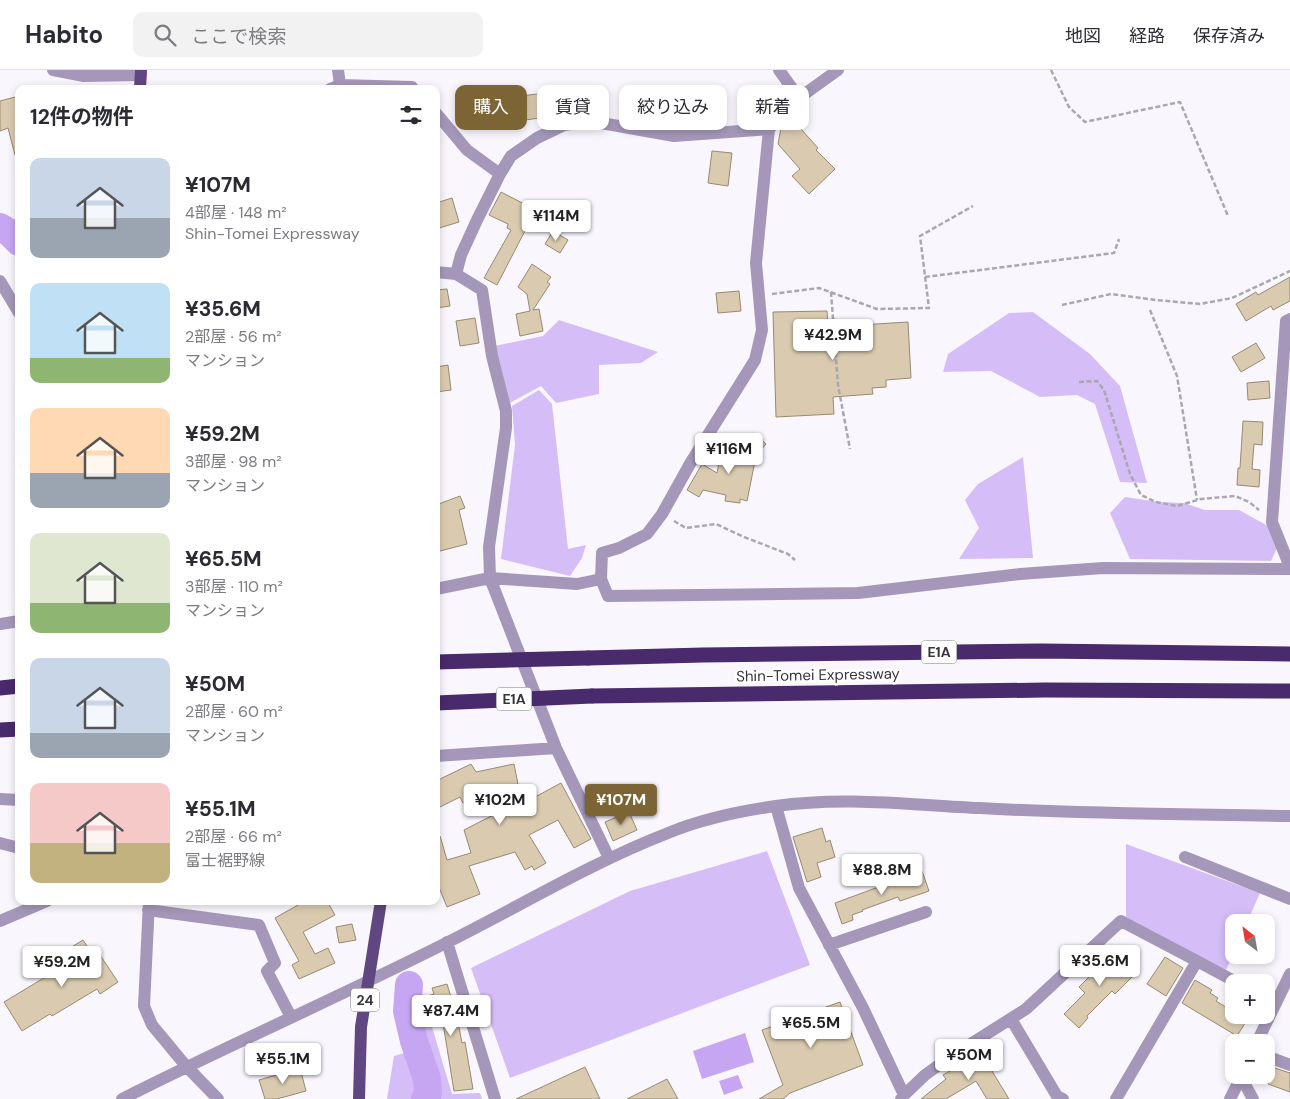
<!DOCTYPE html>
<html lang="ja">
<meta charset="utf-8">
<style>
body{margin:0;font-family:"DM Sans","Noto Sans JP",sans-serif;background:#f2f2f3;color:#2b2b33;height:100vh;display:flex;flex-direction:column;font-size:19px;white-space:nowrap}
*{box-sizing:border-box;margin:0}
p{font-size:16px;color:#7c7c81}
.icon{flex:none;width:28px;height:28px;fill:none;stroke:currentColor;stroke-width:2;stroke-linecap:round;stroke-linejoin:round}
.map{position:relative;flex:1;overflow:hidden}
.details{position:absolute;left:15px;top:15px;width:425px;height:820px;display:flex;flex-direction:column;background:#fff;border-radius:10px;box-shadow:0 2px 8px #0003}
.details>*{flex:none}
.guide{position:absolute;left:455px;top:15px;width:475px;height:45px;display:flex;gap:10px}
.needle{width:32px;rotate:329deg}
.controls{position:absolute;left:1225px;top:844px;display:grid;gap:10px}
.controls a{display:grid;place-items:center;width:50px;height:50px;border-radius:10px;background:#fff;box-shadow:0 2px 8px #0003;font-size:25px}
.price{position:absolute;translate:-50% -42px;padding:0 11px;border-radius:5px;background:#fff;color:#222;font-size:16px;line-height:32px;filter:drop-shadow(0 1px 2px #0008)}
.price::after{content:'';position:absolute;left:50%;top:30px;width:15px;height:11px;margin-left:-8px;background:inherit;clip-path:polygon(0 0,100% 0,50% 100%)}
.price.current{background:#7c6435;color:#fff}
ul{padding:0;list-style:none}
li{display:flex;align-items:center;gap:15px;height:125px;padding:0 15px}
li span{display:grid;place-items:center;flex:none;width:140px;height:100px;border-radius:10px;color:#555}
li>.icon{margin-inline-start:auto}
span .icon{width:60px;height:60px;fill:#fffc;stroke-width:1}
li b{font-size:21px}
h2{display:flex;justify-content:space-between;align-items:center;height:60px;padding:0 15px;font-size:21px}
.pill{padding:0 18px;border-radius:10px;background:#fff;box-shadow:0 2px 8px #0003;font-size:18px;line-height:45px}
.pill.current{background:#7c6435;color:#fff}
header{display:flex;align-items:center;gap:30px;box-sizing:border-box;height:70px;padding:0 25px;background:#fff;border-bottom:1px solid #e1e1e2}
header strong{font-size:24px}
nav{display:flex;gap:28px;margin-inline-start:auto;font-size:18px}
.search{width:350px;height:45px;background:#f2f2f3;display:flex;align-items:center;gap:12px;box-sizing:border-box;padding:0 18px;border-radius:10px;color:#7c7c81;font-size:19px}
.map>svg:first-child{display:block}
.green{fill:#d5bef7}
.water{fill:#c6a6f3}
.lines{fill:none;stroke-linecap:round;stroke-linejoin:round}
.river{stroke:#c6a6f3;stroke-width:28}
.building{fill:#dacbb0;stroke:#978a71}
.path{stroke:#aaa7af;stroke-width:2.5;stroke-dasharray:5 2.5;stroke-linecap:butt}
.minor{stroke:#a597b9;stroke-width:12}
.major{stroke:#614781;stroke-width:12}
.highway{stroke:#492a6c;stroke-width:15}
.highway-bridge{stroke:#492a6c;stroke-width:15}
.labels{text-anchor:middle;stroke-width:5;stroke-linejoin:round;paint-order:stroke}
.shield{fill:#fff;stroke:#737077;stroke-width:1}
.shield-label{font-size:14px;font-weight:bold;fill:#37323d}
.street-label{font-size:15px;fill:#37323d;stroke:#fff}
</style>
<header>
<strong>Habito</strong>
<div class="search"><svg class="icon" aria-label="search" viewBox="0 0 24 24"><circle cx="10" cy="10" r="6"/><path d="M15 15l6 6"/></svg>ここで検索</div>
<nav><a>地図</a><a>経路</a><a>保存済み</a></nav>
</header>
<div class="map">
<svg width="1290" height="1029" viewBox="0 0 1290 1029">
<rect width="100%" height="100%" fill="#f9f7fd"/>
<path class="green" d="M 1033,242 L 1090,284 L 1120,316 L 1147,413 L 1120,412 L 1095,334 L 1077,325 L 1040,327 L 991,301 L 943,302 L 948,284 L 1009,243 Z
M 559,250 L 658,282 L 641,293 L 599,295 L 599,324 L 556,333 L 541,316 L 508,334 L 490,277 L 543,266 Z
M 539,320 L 552,334 L 568,479 L 586,475 L 582,488 L 570,506 L 501,489 L 515,375 L 512,336 Z
M 1023,387 L 1033,488 L 959,489 L 979,458 L 965,430 L 978,414 Z
M 1125,427 L 1159,432 L 1184,433 L 1205,440 L 1239,440 L 1268,456 L 1277,478 L 1271,491 L 1130,489 L 1110,443 Z
M 1126,774 L 1260,823 L 1247,852 L 1234,852 L 1234,883 L 1226,900 L 1126,847 Z
M 767,781 L 810,895 L 510,1008 L 471,898 L 630,821 Z
M 427,940 L 452,1024 L 480,1023 L 482,1029 L 387,1029 L 394,986 L 418,979 L 421,951 Z"/>
<path class="water" d="M 745,963 L 754,992 L 702,1009 L 693,981 Z
M 738,1005 L 743,1018 L 724,1025 L 719,1011 Z"/>
<g class="lines">
<path class="river" d="M 0,157 L 10,163 L 19,172
M 409,915 L 407,941 L 414,971 L 427,1009 L 428,1023 L 425,1029"/>
</g>
<path class="building" d="M 566,17 L 567,21 L 598,17 L 601,37 L 582,39 L 581,36 L 539,41 L 540,48 L 525,50 L 521,26 L 553,22 L 552,20 Z
M 19,26 L 19,84 L 15,85 L 8,58 L 0,61 L 0,31 Z
M 792,49 L 818,78 L 816,80 L 835,99 L 809,124 L 792,106 L 800,99 L 778,74 L 781,58 Z
M 712,81 L 732,83 L 728,116 L 708,113 Z
M 501,122 L 532,138 L 525,153 L 528,155 L 497,215 L 484,208 L 511,160 L 507,158 L 508,154 L 489,145 Z
M 452,128 L 459,152 L 436,159 L 436,133 Z
M 553,161 L 568,170 L 560,183 L 545,174 Z
M 532,194 L 551,207 L 547,212 L 550,214 L 533,240 L 539,239 L 543,261 L 520,266 L 516,244 L 530,241 L 527,224 L 518,217 Z
M 1290,207 L 1290,231 L 1273,240 L 1271,236 L 1246,251 L 1236,234 L 1256,222 L 1258,225 Z
M 447,219 L 450,236 L 436,238 L 436,220 Z
M 739,221 L 741,241 L 718,243 L 716,223 Z
M 827,241 L 828,257 L 908,252 L 911,308 L 886,310 L 886,317 L 872,318 L 873,324 L 833,327 L 834,344 L 776,347 L 773,242 Z
M 475,248 L 479,273 L 460,276 L 456,251 Z
M 1256,273 L 1265,288 L 1241,302 L 1232,287 Z
M 448,295 L 451,320 L 436,322 L 436,297 Z
M 1269,311 L 1270,328 L 1248,330 L 1247,313 Z
M 1243,351 L 1263,352 L 1262,375 L 1254,374 L 1252,399 L 1260,400 L 1259,417 L 1237,415 L 1238,398 L 1240,398 Z
M 757,366 L 766,374 L 756,386 L 747,431 L 740,429 L 740,433 L 725,431 L 726,425 L 703,420 L 699,427 L 687,420 L 702,394 L 717,403 L 719,393 L 724,394 L 748,377 Z
M 460,426 L 465,438 L 459,440 L 467,474 L 436,482 L 436,435 Z
M 471,694 L 476,702 L 514,694 L 522,734 L 561,713 L 591,769 L 574,778 L 558,750 L 529,765 L 546,793 L 534,800 L 532,796 L 525,800 L 515,782 L 469,796 L 480,824 L 447,837 L 436,810 L 436,767 L 440,766 L 447,790 L 471,783 L 464,760 L 501,741 L 496,717 L 463,733 L 460,727 L 436,739 L 436,711 Z
M 629,742 L 637,760 L 613,771 L 605,752 Z
M 822,758 L 826,772 L 830,770 L 835,787 L 817,793 L 821,807 L 807,812 L 793,767 Z
M 922,801 L 929,821 L 900,831 L 898,827 L 862,840 L 863,841 L 852,845 L 853,850 L 842,854 L 835,833 Z
M 305,831 L 327,831 L 335,845 L 303,862 L 315,884 L 328,878 L 335,893 L 299,909 L 292,895 L 299,891 L 275,848 Z
M 352,854 L 356,870 L 339,873 L 336,857 Z
M 83,870 L 91,882 L 96,879 L 118,912 L 100,924 L 97,919 L 52,946 L 50,944 L 22,961 L 4,932 L 77,888 L 70,878 Z
M 1111,879 L 1136,903 L 1115,924 L 1112,921 L 1087,946 L 1088,948 L 1079,958 L 1064,944 L 1085,923 L 1079,917 L 1101,895 L 1098,892 Z
M 1165,887 L 1183,898 L 1166,926 L 1147,914 Z
M 1195,910 L 1212,920 L 1210,923 L 1218,928 L 1216,931 L 1234,942 L 1234,945 L 1250,945 L 1237,966 L 1182,933 Z
M 447,914 L 457,947 L 462,973 L 465,972 L 473,1019 L 454,1021 L 442,947 L 438,934 L 413,935 L 413,931 L 434,924 L 432,918 Z
M 840,932 L 863,995 L 790,1023 L 783,1029 L 759,1029 L 783,1015 L 762,960 Z
M 981,983 L 1009,1029 L 987,1029 L 976,1011 L 946,1029 L 921,1029 L 946,1009 L 943,1005 Z
M 585,997 L 600,1029 L 516,1029 Z
M 300,998 L 306,1021 L 277,1029 L 265,1029 L 259,1010 Z
M 1275,998 L 1290,1003 L 1290,1022 L 1268,1014 Z
M 667,1009 L 678,1029 L 627,1029 Z"/>
<g class="lines">
<path class="path" d="M 1051,0 L 1069,37 L 1085,52 L 1180,32 L 1228,146
M 925,207 L 1114,183 L 1119,169
M 831,222 L 838,315 L 850,379
M 772,224 L 819,218 L 877,239 L 929,238 L 920,166 L 973,136
M 1062,235 L 1111,224 L 1156,230 L 1200,234 L 1232,228 L 1290,201
M 1150,240 L 1177,306 L 1197,430
M 1079,312 L 1097,311 L 1104,320 L 1130,404 L 1141,425 L 1156,432 L 1177,436 L 1201,429 L 1235,426 L 1249,432 L 1259,440
M 674,451 L 686,458 L 716,454 L 744,467 L 788,484 L 795,490"/>
<path class="minor" d="M 53,0 L 84,6 L 141,5
M 338,0 L 340,15
M 779,0 L 799,28
M 330,19 L 340,15 L 412,17 L 413,19
M 436,43 L 467,80 L 500,104
M 436,202 L 456,204 L 461,185 L 477,150 L 500,104 L 511,86 L 537,68 L 564,55 L 590,51 L 674,66 L 769,59
M 456,204 L 482,220 L 492,286 L 506,341 L 506,358 L 489,477 L 490,508 L 556,678 L 609,788
M 0,211 L 19,243
M 1290,249 L 1286,251 L 1272,452 L 1290,497
M 601,509 L 608,526 L 858,523 L 1020,504 L 1103,498 L 1290,499
M 436,519 L 490,508 L 577,514 L 601,509 L 602,483 L 619,478 L 647,464 L 662,444 L 691,392 L 755,290 L 762,260 L 756,193 L 769,59 L 799,28 L 838,0
M 0,554 L 19,551
M 436,686 L 556,678
M 0,729 L 19,730
M 776,736 L 799,818 L 863,938 L 904,1025
M 0,773 L 19,778
M 1185,787 L 1290,829
M 149,831 L 144,936 L 152,955 L 186,996 L 218,1029
M 148,840 L 259,855 L 275,893 L 267,901 L 291,947
M 0,851 L 47,831
M 447,872 L 495,1029
M 829,875 L 926,842
M 1011,949 L 1057,1026 L 1063,1029
M 1257,972 L 1290,904
M 1266,986 L 1290,995
M 1241,1007 L 1253,1029
M 122,1029 C 229,975 339,927 446,873 C 520,836 591,793 668,763 C 702,749 740,741 776,736 C 844,726 912,735 980,738 C 1083,744 1187,744 1290,746
M 901,1029 L 904,1025 L 925,1005 L 950,987 L 1026,939 L 1121,851 L 1197,891
M 1116,1029 L 1197,891 L 1236,912
M 1230,1029 L 1242,1005"/>
<path class="major" d="M 140,19 L 141,0
M 359,1029 L 361,957 L 381,831"/>
<path class="highway" d="M 588,588 L 703,585 L 1041,581 L 1290,584
M 0,618 L 19,616
M 592,626 L 1045,620 L 1290,621
M 0,660 L 19,659"/>
<path class="highway-bridge" d="M 436,592 L 588,588
M 436,633 L 592,626"/>
</g>
<g class="labels">
<g class="shield">
<rect x="921.5" y="570.5" width="35" height="23" rx="4"/>
<rect x="496.5" y="617.5" width="35" height="23" rx="4"/>
<rect x="351" y="918.5" width="28" height="23" rx="4"/>
</g>
<g class="shield-label">
<text x="939" y="587">E1A</text>
<text x="514" y="634">E1A</text>
<text x="365" y="935">24</text>
</g>
<g class="street-label">
<text transform="translate(818 605) rotate(-1)" y="5">Shin-Tomei Expressway</text>
</g>
</g>
</svg>
<div class="controls">
<a><svg class="needle" viewBox="-14 -14 28 28"><path d="M0-13l5 13h-10z" fill="#e53935"/><path d="M0 13l5-13h-10z" fill="#7c7c81"/></svg></a>
<a>+</a>
<a>−</a>
</div>
<b class="price" style="left:556px;top:172px">¥114M</b>
<b class="price" style="left:833px;top:291px">¥42.9M</b>
<b class="price" style="left:729px;top:405px">¥116M</b>
<b class="price" style="left:500px;top:756px">¥102M</b>
<b class="price current" style="left:621px;top:756px">¥107M</b>
<b class="price" style="left:882px;top:826px">¥88.8M</b>
<b class="price" style="left:1100px;top:917px">¥35.6M</b>
<b class="price" style="left:62px;top:918px">¥59.2M</b>
<b class="price" style="left:451px;top:967px">¥87.4M</b>
<b class="price" style="left:811px;top:979px">¥65.5M</b>
<b class="price" style="left:969px;top:1011px">¥50M</b>
<b class="price" style="left:283px;top:1015px">¥55.1M</b>
<div class="guide">
<a class="pill current">購入</a>
<a class="pill">賃貸</a>
<a class="pill">絞り込み</a>
<a class="pill">新着</a>
</div>
<section class="details">
<h2>12件の物件<svg class="icon" aria-label="filters" viewBox="0 0 24 24"><path d="M4 7h16M4 17h16"/><circle cx="9" cy="7" r="2"/><circle cx="15" cy="17" r="2"/></svg></h2>
<ul>
<li><span style="background:linear-gradient(#c9d6e8 60%,#9aa5b1 0)"><svg class="icon" aria-label="home" viewBox="0 0 24 24"><path d="M3 11l9-7 9 7M6 9v11h12V9"/></svg></span><div><b>¥107M</b><p>4部屋 · 148 m²</p><p>Shin-Tomei Expressway</p></div></li>
<li><span style="background:linear-gradient(#bfe0f5 75%,#8fb573 0)"><svg class="icon" aria-label="home" viewBox="0 0 24 24"><path d="M3 11l9-7 9 7M6 9v11h12V9"/></svg></span><div><b>¥35.6M</b><p>2部屋 · 56 m²</p><p>マンション</p></div></li>
<li><span style="background:linear-gradient(#ffd9b3 65%,#9aa5b1 0)"><svg class="icon" aria-label="home" viewBox="0 0 24 24"><path d="M3 11l9-7 9 7M6 9v11h12V9"/></svg></span><div><b>¥59.2M</b><p>3部屋 · 98 m²</p><p>マンション</p></div></li>
<li><span style="background:linear-gradient(#dfe7d0 70%,#8fb573 0)"><svg class="icon" aria-label="home" viewBox="0 0 24 24"><path d="M3 11l9-7 9 7M6 9v11h12V9"/></svg></span><div><b>¥65.5M</b><p>3部屋 · 110 m²</p><p>マンション</p></div></li>
<li><span style="background:linear-gradient(#c9d6e8 75%,#9aa5b1 0)"><svg class="icon" aria-label="home" viewBox="0 0 24 24"><path d="M3 11l9-7 9 7M6 9v11h12V9"/></svg></span><div><b>¥50M</b><p>2部屋 · 60 m²</p><p>マンション</p></div></li>
<li><span style="background:linear-gradient(#f6c9c9 60%,#c2b280 0)"><svg class="icon" aria-label="home" viewBox="0 0 24 24"><path d="M3 11l9-7 9 7M6 9v11h12V9"/></svg></span><div><b>¥55.1M</b><p>2部屋 · 66 m²</p><p>富士裾野線</p></div></li>
</ul>
</section>
</div>
